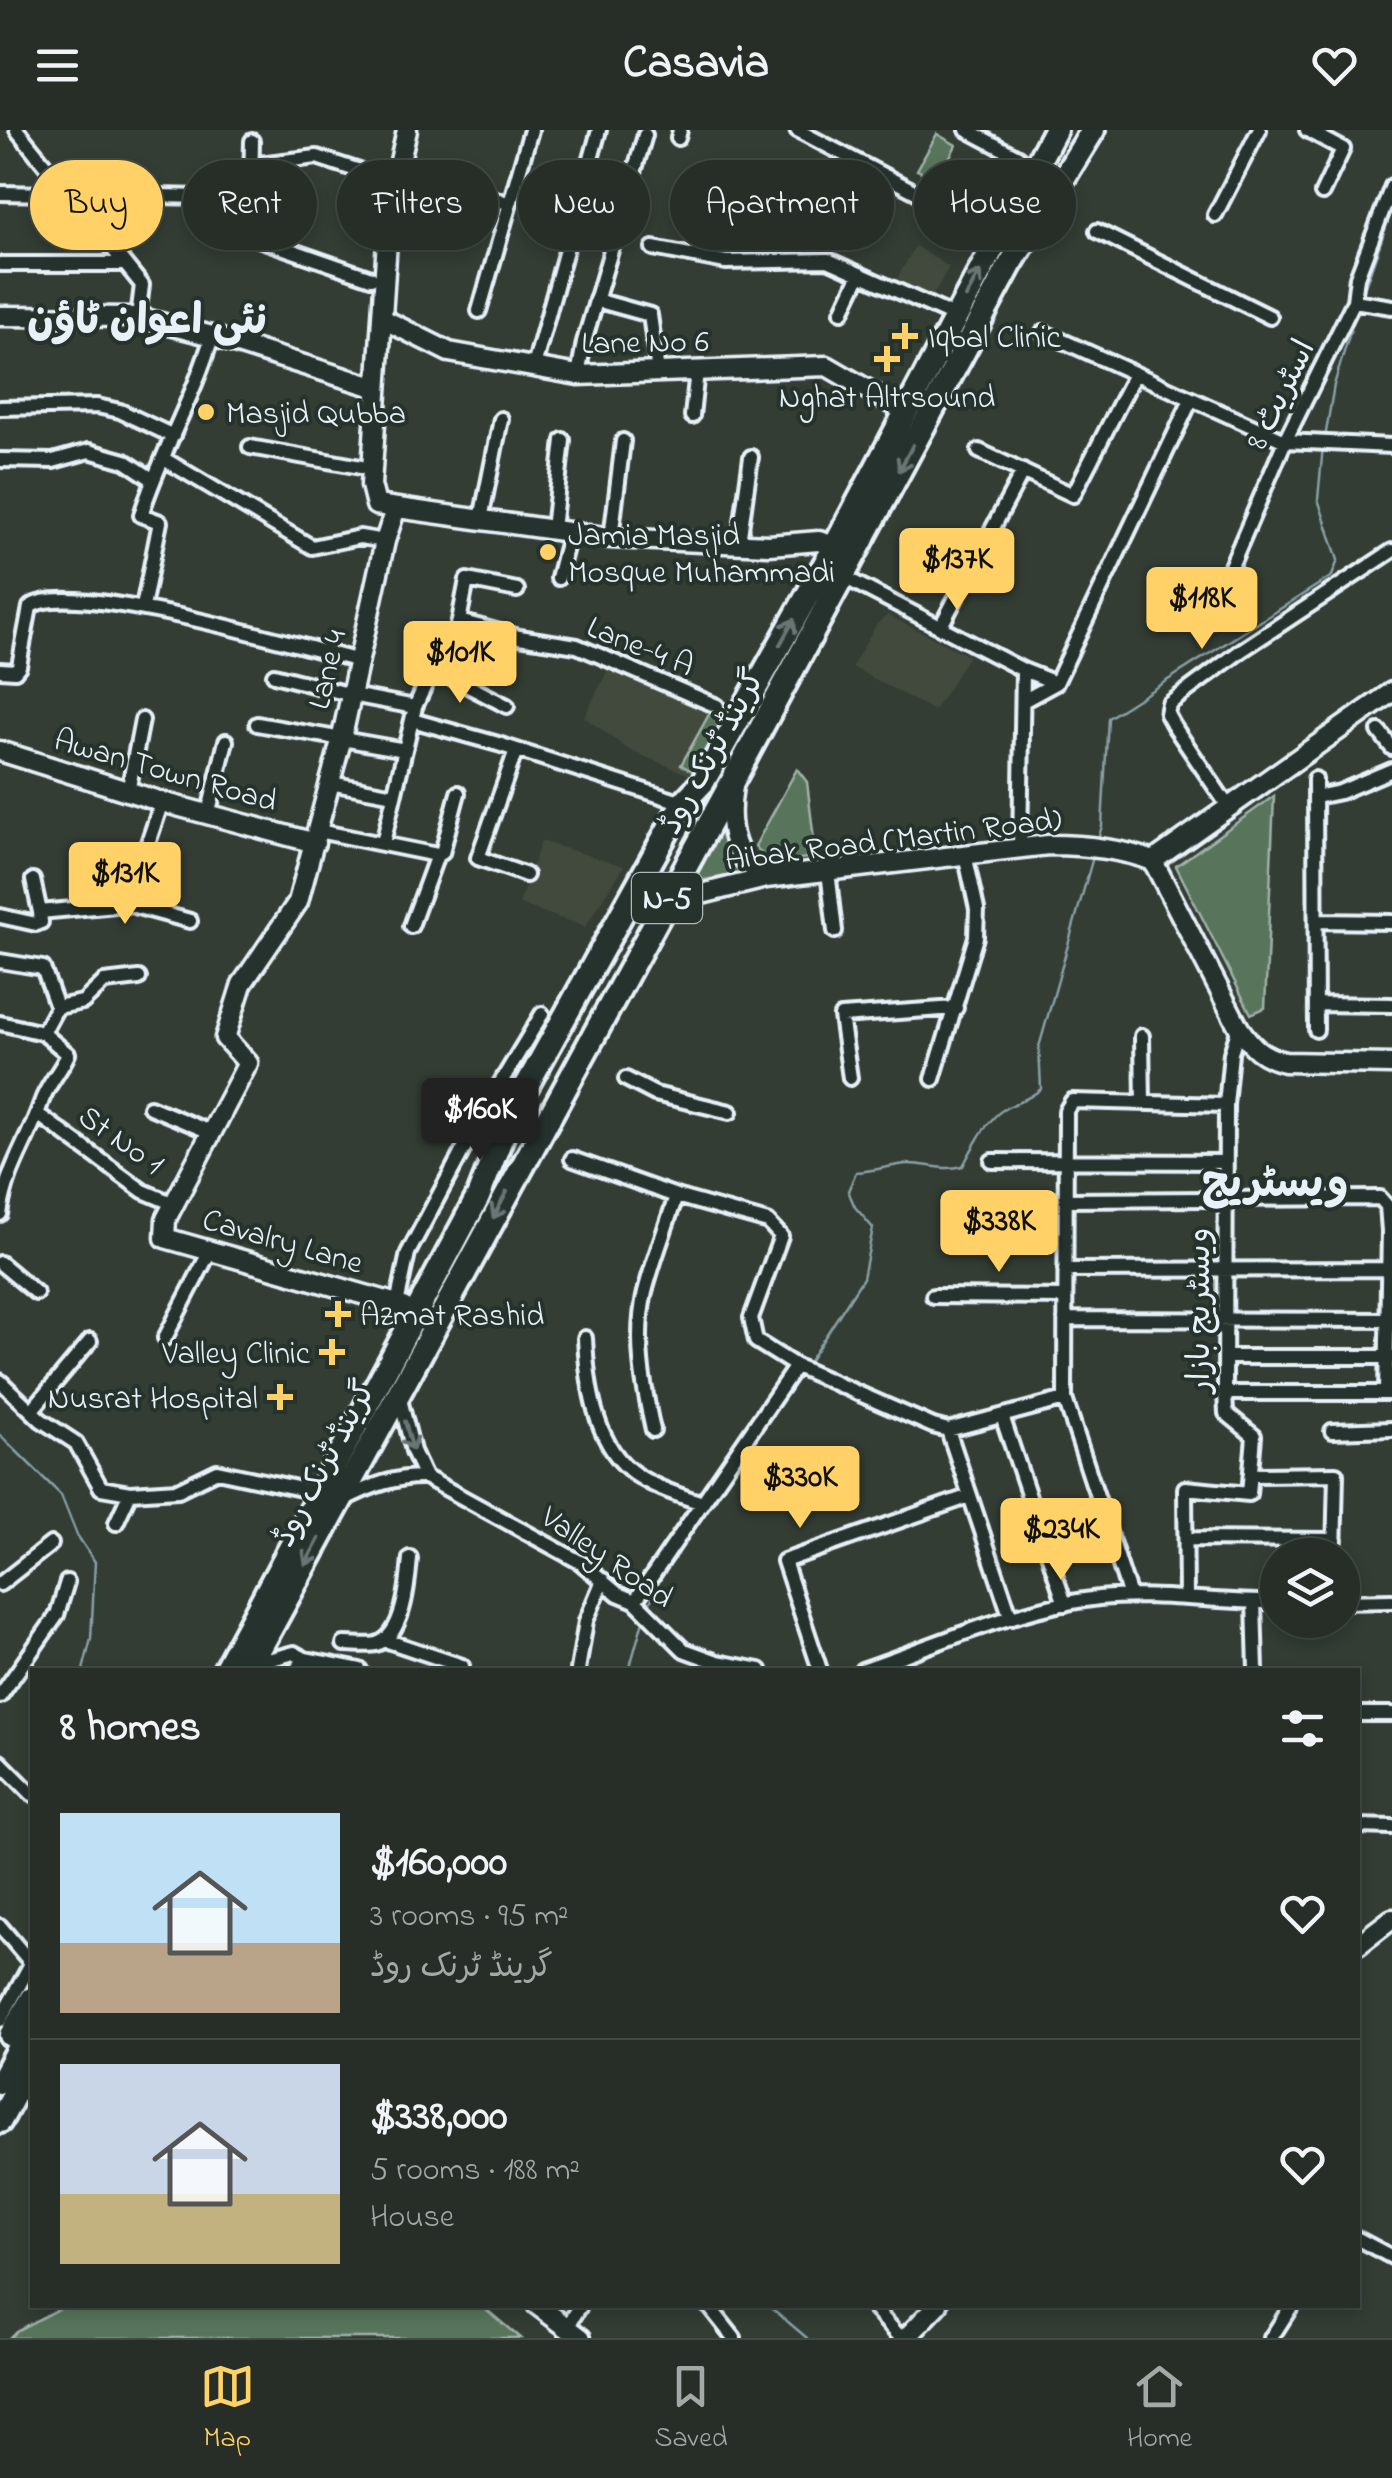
<!DOCTYPE html>
<meta charset="utf-8">
<style>
body{margin:0;font-family:"Indie Flower","Playpen Sans Arabic",sans-serif;background:#323a33;color:#f1f3f6;height:100vh;display:flex;flex-direction:column;font-size:38px;white-space:nowrap}
*{box-sizing:border-box;margin:0}
p{font-size:32px;color:#a4a8a7}
.icon{flex:none;width:55px;height:55px;fill:none;stroke:currentColor;stroke-width:2;stroke-linecap:round;stroke-linejoin:round}
.map{position:relative;flex:1;overflow:hidden}
.sheet{position:absolute;left:30px;top:1538px;width:1330px;height:640px;display:flex;flex-direction:column;background:#262e27;border-radius:0px;box-shadow:0 5px 15px #0003,0 0 0 2px #424a44}
.sheet>*{flex:none}
.guide{position:absolute;left:30px;top:30px;width:1332px;height:90px;display:flex;gap:20px}
.controls{position:absolute;left:1260px;top:1408px;display:grid;gap:20px}
.controls a{display:grid;place-items:center;width:100px;height:100px;border-radius:50%;background:#262e27;box-shadow:0 5px 15px #0003,0 0 0 2px #424a44;font-size:50px}
.price{position:absolute;translate:-50% -85px;padding:0 22px;border-radius:10px;background:#ffd166;color:#111;font-size:32px;line-height:65px;filter:drop-shadow(0 2px 5px #0008)}
.price::after{content:'';position:absolute;left:50%;top:60px;width:30px;height:22px;margin-left:-15px;background:inherit;clip-path:polygon(0 0,100% 0,50% 100%)}
.price.current{background:#222;color:#fff}
ul{padding:0;list-style:none}
li{display:flex;align-items:center;gap:30px;height:250px;padding:0 30px}
li+li{border-top:2px solid #424a44}
li span{display:grid;place-items:center;flex:none;width:280px;height:200px;border-radius:0px;color:#555}
li>.icon{margin-inline-start:auto}
span .icon{width:120px;height:120px;fill:#fffc;stroke-width:1}
li b{font-size:42px}
h2{display:flex;justify-content:space-between;align-items:center;height:120px;padding:0 30px;font-size:42px}
.tag{padding:0 35px;border-radius:45px;background:#262e27;box-shadow:0 5px 15px #0003,0 0 0 2px #424a44;font-size:35px;line-height:90px}
.tag.current{background:#ffd166;color:#111}
header{display:flex;justify-content:space-between;align-items:center;height:130px;padding:0 30px;background:#262e27;font-size:45px;font-weight:700}
.dock{display:flex;justify-content:space-around;align-items:center;height:140px;border-top:2px solid #424a44;background:#262e27;font-size:28px;color:#a4a8a7}
.dock a{display:grid;justify-items:center;gap:5px}
.dock .current{color:#ffd166}
.map>svg:first-child{display:block}
.built{fill:#43493c}
.green{fill:#58745b;stroke:#a0b2aa;stroke-width:2.5}
.lines{fill:none;stroke-linecap:round;stroke-linejoin:round}
.stream{stroke:#8a9fa7;stroke-width:2.5}
.street-casing{stroke:#e8f1f8;stroke-width:20}
.secondary-casing{stroke:#e8f1f8;stroke-width:25}
.highway-casing{stroke:#e8f1f8;stroke-width:30}
.street{stroke:#26332d;stroke-width:12}
.secondary{stroke:#26332d;stroke-width:18}
.highway{stroke:#26332d;stroke-width:22}
.oneway{stroke:#6a7674}
.poi-dot{fill:#ffd166;stroke:#26332d;stroke-width:4}
.labels{text-anchor:middle;stroke-width:8;stroke-linejoin:round;paint-order:stroke}
.shield{fill:#26332d;stroke:#aeb8bb;stroke-width:2.5}
.shield-label{font-size:30px;font-weight:bold;fill:#e8f1f8}
.poi-label{font-size:32px;fill:#e8f1f8;stroke:#26332d;text-anchor:start}
.street-label{font-size:32px;fill:#e8f1f8;stroke:#26332d}
.district-label{font-size:42px;font-weight:bold;fill:#e8f1f8;stroke:#26332d}
</style>
<header><svg class="icon" aria-label="menu" viewBox="0 0 24 24"><path d="M4 6h16M4 12h16M4 18h16"/></svg>Casavia<svg class="icon" aria-label="heart" viewBox="0 0 24 24"><path d="M12 20l-8-8c-3-5 5-10 8-4 3-6 11-1 8 4z"/></svg></header>
<div class="map">
<svg width="1392" height="2208" viewBox="0 0 1392 2208">
<rect width="100%" height="100%" fill="#333d34"/>
<filter id="ink" filterUnits="userSpaceOnUse"><feTurbulence type="fractalNoise" baseFrequency=".01" numOctaves="2"/><feDisplacementMap in="SourceGraphic" scale="20" xChannelSelector="R" yChannelSelector="G"/><feConvolveMatrix kernelMatrix="1 2 1 2 8 2 1 2 1" color-interpolation-filters="sRGB"/></filter>
<g filter="url(#ink)">
<path class="built" d="M 915,116 L 949,137 L 930,171 L 895,152 Z
M 887,485 L 969,526 L 934,581 L 852,537 L 876,495 Z
M 610,536 L 727,585 L 694,647 L 629,620 L 584,587 Z
M 541,711 L 624,736 L 585,797 L 519,774 Z"/>
<path class="green" d="M 937,4 L 956,15 L 938,50 L 917,40 Z
M 712,579 L 727,585 L 694,642 L 681,635 Z
M 797,639 L 807,652 L 816,727 L 769,733 L 755,716 Z
M 1274,666 L 1265,878 L 1251,884 L 1176,736 Z
M 725,689 L 749,742 L 693,752 Z
M 66,2175 L 481,2175 L 520,2208 L 9,2208 L 16,2201 Z"/>
<g class="lines">
<path class="stream" d="M 1361,168 L 1392,80
M 1325,308 L 1334,255 L 1358,176
M 1098,709 L 1102,696 L 1108,588 L 1332,446 L 1338,430 L 1318,369 L 1323,316
M 808,1233 L 863,1148 L 873,1098 L 855,1077 L 848,1061 L 856,1042 C 875,1041 889,1036 906,1034 C 928,1033 940,1042 963,1036 C 973,1017 987,988 1006,978 C 1022,970 1026,971 1041,959 L 1039,917 L 1093,727
M 0,1305 L 61,1365 L 77,1405 L 95,1432 L 91,1509 L 83,1540
M 649,1475 L 664,1441 L 801,1244
M 629,1540 L 644,1487
M 768,2175 L 807,2208"/>
<g class="street-casing">
<path id="street" d="M 17,0 L 142,155 L 138,187
M 797,0 L 981,96
M 967,0 L 1018,27
M 1307,0 L 1343,19 L 1322,63
M 678,8 L 680,0
M 252,11 L 250,106 L 371,148
M 399,31 L 509,74
M 251,35 L 317,27 L 396,53
M 587,47 L 628,60
M 0,63 L 207,67 L 236,61 L 291,63
M 1215,85 L 1259,0
M 1097,101 L 1270,187
M 653,118 L 726,132 L 828,130 L 956,187
M 0,134 L 124,134
M 596,170 L 650,185 L 658,242
M 1354,171 L 1392,177
M 479,181 L 531,0
M 842,182 L 860,144
M 1043,202 L 1285,311 L 1392,316
M 534,236 L 599,0
M 578,245 L 584,212 L 645,5
M 0,278 L 97,276 L 120,281 L 173,306
M 692,286 L 697,241
M 250,317 L 372,339
M 979,321 L 1073,365 L 1135,244
M 164,329 L 312,417 L 360,407 L 385,411
M 0,330 L 53,331 L 89,321 L 125,331 L 152,349
M 481,389 L 501,289
M 553,399 L 563,310
M 611,408 L 623,311
M 739,413 L 751,327
M 842,446 L 1023,540 L 1056,553
M 558,448 L 570,402
M 517,460 L 467,450 L 459,491 L 519,507 L 577,516 L 717,576
M 143,477 L 160,392 L 141,385 C 160,324 194,268 212,206
M 1207,492 L 1285,311 L 1354,171 L 1357,147 L 1392,56
M 940,498 L 1023,341
M 433,538 L 507,576
M 0,540 L 15,541 L 19,536 L 30,477 C 67,447 306,518 360,531
M 274,545 L 352,565 L 415,577
M 1023,571 L 1056,553 L 1191,270
M 412,590 L 498,614 L 683,673
M 257,594 L 405,620
M 1379,601 L 1392,618
M 516,620 L 478,728 L 526,745
M 1315,649 L 1316,900
M 330,653 L 394,665
M 128,662 L 142,590
M 1316,667 L 1340,662 L 1392,640
M 1230,679 L 1173,595 L 1167,584 L 1169,574 L 1242,520 L 1392,421
M 208,685 L 226,611
M 318,701 L 437,725
M 383,713 L 415,577 L 433,538 L 438,514 L 456,503 L 459,491
M 1020,718 L 1023,540
M 828,741 L 835,801
M 33,750 L 40,782
M 127,774 L 190,791
M 0,786 L 36,794 L 41,792 L 40,782 L 127,774 L 162,672
M 1316,791 L 1392,792
M 411,796 L 437,725 L 442,723 L 458,663
M 0,831 L 43,838 L 57,877
M 1316,874 L 1392,875
M 0,893 L 43,903 L 68,924 C 61,941 46,956 41,973 C 27,1014 7,1037 0,1084
M 43,903 L 57,877 L 83,872 L 104,852 L 139,848
M 1142,906 L 1143,973
M 850,948 L 841,886 L 956,878
M 626,949 L 655,964 L 730,982
M 933,949 L 976,807 L 977,779 L 965,724
M 150,977 L 210,1002
M 39,985 L 143,1061 L 174,1074
M 572,1029 L 676,1066 L 768,1092 L 781,1106 L 751,1188 L 756,1211 L 796,1236 L 933,1296 L 948,1300 L 1065,1269
M 992,1031 L 1226,1032
M 1066,1070 L 1380,1068 L 1387,1076 L 1389,1101 L 1386,1263
M 0,1133 L 36,1163
M 1065,1140 L 1392,1139
M 933,1166 L 1065,1167
M 397,1174 L 408,1123 L 486,977 L 542,884
M 1065,1189 L 1392,1190
M 165,1208 L 210,1121
M 585,1208 C 587,1251 594,1311 630,1340 C 649,1356 678,1365 702,1373
M 1225,1227 L 1392,1227
M 0,1251 L 41,1290 L 76,1313 L 101,1358 L 130,1363 L 178,1360 L 217,1341 L 320,1363
M 1225,1263 L 1392,1263
M 399,1265 L 413,1321 L 425,1347
M 32,1280 L 90,1211
M 1002,1286 L 1065,1474
M 653,1300 C 643,1255 634,1208 645,1162 C 653,1130 666,1098 676,1066
M 948,1300 L 1011,1488
M 1332,1301 L 1392,1299
M 1252,1345 L 1336,1344 L 1334,1425
M 345,1369 C 370,1356 396,1346 425,1347 L 580,1432 L 618,1464 L 635,1471 L 684,1520 L 717,1532 L 760,1540
M 116,1393 L 130,1363
M 1186,1409 L 1335,1410
M 0,1454 L 51,1414
M 1130,1466 L 1065,1269 L 1066,981 L 1072,971 L 1226,975
M 1186,1468 L 1185,1358 L 1249,1364 L 1254,1306 L 1226,1283 L 1225,1263 L 1226,975 L 1231,923 L 1239,898
M 635,1471 L 796,1236
M 1254,1472 L 1256,1540
M 1342,1472 L 1392,1471
M 385,1510 L 462,1536
M 344,1514 C 354,1514 367,1516 376,1514 C 404,1507 408,1452 410,1428
M 305,1529 L 360,1540
M 253,1534 L 294,1523 L 305,1529 L 296,1540
M 578,1540 L 586,1491 L 603,1450
M 820,1540 L 784,1431 L 970,1366
M 862,1540 C 939,1514 1018,1477 1099,1468 C 1159,1462 1218,1473 1278,1472
M 0,1566 L 57,1485 L 67,1452
M 1358,1584 L 1392,1584
M 0,1632 L 32,1664
M 1358,1696 L 1392,1697
M 0,1796 L 32,1834
M 0,1890 L 32,1832
M 1358,2109 L 1392,2127
M 708,2175 L 734,2208
M 871,2175 L 901,2208
M 567,2197 L 581,2175
M 1271,2208 L 1292,2175"/>
</g>
<g class="secondary-casing">
<path id="secondary" d="M 407,0 L 389,80 L 371,355 L 376,375 L 611,408 L 769,415 L 819,411 L 835,416
M 0,186 L 138,187 L 212,206 L 377,258
M 383,189 L 449,222 L 578,245 L 827,236 L 906,282
M 396,378 L 385,411 L 341,611 L 298,772 L 242,854 L 225,908 L 248,933 L 166,1089 L 165,1108 L 397,1174 L 417,1185
M 0,621 L 162,672 L 315,713
M 733,656 C 727,692 731,740 775,746
M 1153,731 L 1392,562
M 648,763 L 665,773 L 766,748 L 1048,715 C 1083,715 1119,718 1153,731 L 1239,898 C 1252,917 1262,927 1285,932 L 1392,934
M 1358,1815 L 1392,1789
M 537,2175 L 581,2208
M 906,2208 L 938,2175"/>
</g>
<g class="highway-casing">
<path id="highway" d="M 225,1540 L 478,1067 L 510,986 L 683,673 L 703,652 L 835,416 L 1055,0
M 248,1540 L 738,641 L 1010,135 L 1093,0
M 11,1905 L 32,1869
M 0,1952 L 32,1893
M 0,1991 L 32,1932"/>
</g>
<use href="#street" class="street"/>
<use href="#secondary" class="secondary"/>
<use href="#highway" class="highway"/>
</g>
<defs><path id="oneway-shaft" d="M-6 0H5M1.5-3L5.5 0L1.5 3" fill="none" stroke-width="1.6" stroke-linecap="round" stroke-linejoin="round" transform="scale(2.5)"/></defs>
<g class="oneway">
<use href="#oneway-shaft" transform="translate(973 154) rotate(-62)"/>
<use href="#oneway-shaft" transform="translate(906 328) rotate(118)"/>
<use href="#oneway-shaft" transform="translate(787 502) rotate(-61)"/>
<use href="#oneway-shaft" transform="translate(500 1075) rotate(118)"/>
<use href="#oneway-shaft" transform="translate(409 1306) rotate(75)"/>
<use href="#oneway-shaft" transform="translate(312 1422) rotate(118)"/>
</g>
</g>
<g class="poi-dot">
<path d="M900 191h10v10h10v10h-10v10h-10v-10h-10v-10h10z"/>
<path d="M882 214h10v10h10v10h-10v10h-10v-10h-10v-10h10z"/>
<circle cx="206" cy="282" r="10"/>
<circle cx="548" cy="422" r="10"/>
<path d="M333 1169h10v10h10v10h-10v10h-10v-10h-10v-10h10z"/>
<path d="M327 1207h10v10h10v10h-10v10h-10v-10h-10v-10h10z"/>
<path d="M275 1252h10v10h10v10h-10v10h-10v-10h-10v-10h10z"/>
</g>
<g class="labels">
<rect class="shield" x="632" y="743" width="70" height="50" rx="8"/>
<g class="shield-label">
<text x="667" y="778">N-5</text>
</g>
<g class="poi-label">
<text x="928" y="217">Iqbal Clinic</text>
<text x="887" y="277" text-anchor="middle">Nghat Altrsound</text>
<text x="226" y="293">Masjid Qubba</text>
<text x="568" y="415">Jamia Masjid<tspan x="568" dy="37">Mosque Muhammadi</tspan></text>
<text x="360" y="1195">Azmat Rashid</text>
<text x="310" y="1233" text-anchor="end">Valley Clinic</text>
<text x="258" y="1278" text-anchor="end">Nusrat Hospital</text>
</g>
<g class="street-label">
<text transform="translate(645 211) rotate(-1)" y="11">Lane No 6</text>
<text transform="translate(1279 264) rotate(-64)" y="11">اسٹریٹ 8</text>
<text transform="translate(641 515) rotate(22)" y="11">Lane-4 A</text>
<text transform="translate(326 539) rotate(-77)" y="11">Lane 4</text>
<text transform="translate(711 621) rotate(-61)" y="11">گرینڈ ٹرنک روڈ</text>
<text transform="translate(166 639) rotate(16)" y="11">Awan Town Road</text>
<text transform="translate(893 708) rotate(-7)" y="11">Aibak Road (Martin Road)</text>
<text transform="translate(122 1009) rotate(35)" y="11">St No 1</text>
<text transform="translate(283 1110) rotate(16)" y="11">Cavalry Lane</text>
<text transform="translate(1198 1180) rotate(-90)" y="11">ویسٹریج بازار</text>
<text transform="translate(323 1333) rotate(-62)" y="11">گرینڈ ٹرنک روڈ</text>
<text transform="translate(608 1426) rotate(35)" y="11">Valley Road</text>
</g>
<g class="district-label">
<text x="147" y="203">نئی اعوان ٹاؤن</text>
<text x="1275" y="1066">ویسٹریج</text>
</g>
</g>
</svg>
<div class="controls">
<a><svg class="icon" aria-label="layers" viewBox="0 0 24 24"><path d="M12 4l9 5-9 5-9-5zM3 14l9 5 9-5"/></svg></a>
</div>
<b class="price" style="left:957px;top:483px">$137K</b>
<b class="price" style="left:1202px;top:522px">$118K</b>
<b class="price" style="left:460px;top:576px">$101K</b>
<b class="price" style="left:125px;top:797px">$131K</b>
<b class="price current" style="left:480px;top:1033px">$160K</b>
<b class="price" style="left:999px;top:1145px">$338K</b>
<b class="price" style="left:800px;top:1401px">$330K</b>
<b class="price" style="left:1061px;top:1453px">$234K</b>
<div class="guide">
<a class="tag current">Buy</a>
<a class="tag">Rent</a>
<a class="tag">Filters</a>
<a class="tag">New</a>
<a class="tag">Apartment</a>
<a class="tag">House</a>
</div>
<section class="sheet">
<h2>8 homes<svg class="icon" aria-label="filters" viewBox="0 0 24 24"><path d="M4 7h16M4 17h16"/><circle cx="9" cy="7" r="2"/><circle cx="15" cy="17" r="2"/></svg></h2>
<ul>
<li><span style="background:linear-gradient(#bfe0f5 65%,#b9a48a 0)"><svg class="icon" aria-label="home" viewBox="0 0 24 24"><path d="M3 11l9-7 9 7M6 9v11h12V9"/></svg></span><div><b>$160,000</b><p>3 rooms · 95 m²</p><p>گرینڈ ٹرنک روڈ</p></div><svg class="icon" aria-label="heart" viewBox="0 0 24 24"><path d="M12 20l-8-8c-3-5 5-10 8-4 3-6 11-1 8 4z"/></svg></li>
<li><span style="background:linear-gradient(#c9d6e8 65%,#c2b280 0)"><svg class="icon" aria-label="home" viewBox="0 0 24 24"><path d="M3 11l9-7 9 7M6 9v11h12V9"/></svg></span><div><b>$338,000</b><p>5 rooms · 188 m²</p><p>House</p></div><svg class="icon" aria-label="heart" viewBox="0 0 24 24"><path d="M12 20l-8-8c-3-5 5-10 8-4 3-6 11-1 8 4z"/></svg></li>
</ul>
</section>
</div>
<nav class="dock">
<a class="current"><svg class="icon" aria-label="map" viewBox="0 0 24 24"><path d="M3 6l6-2 6 2 6-2v14l-6 2-6-2-6 2zM9 4v14M15 6v14"/></svg>Map</a>
<a><svg class="icon" aria-label="saved" viewBox="0 0 24 24"><path d="M7 4h10v16l-5-4-5 4z"/></svg>Saved</a>
<a><svg class="icon" aria-label="home" viewBox="0 0 24 24"><path d="M3 11l9-7 9 7M6 9v11h12V9"/></svg>Home</a>
</nav>
